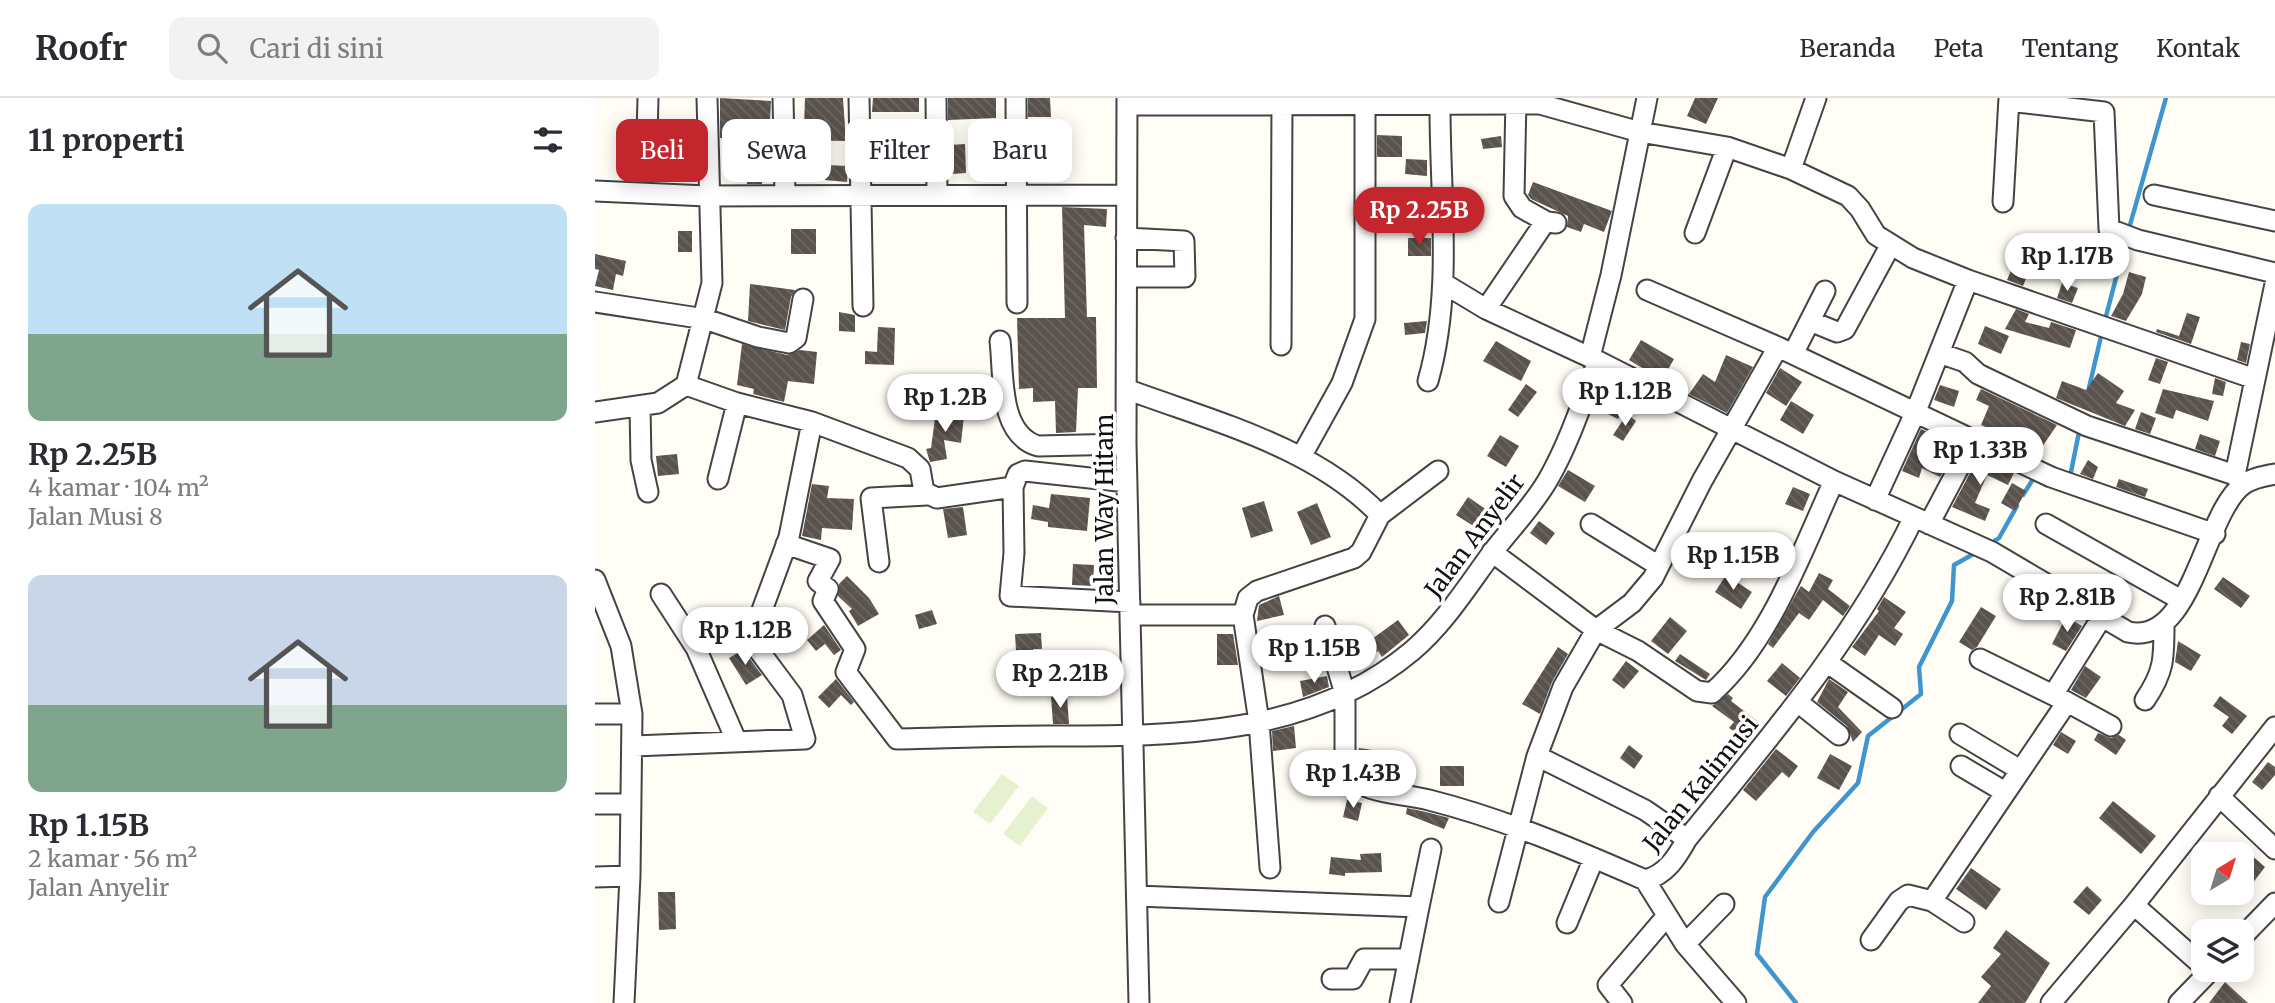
<!DOCTYPE html>
<html lang="id">
<meta charset="utf-8">
<style>
body{margin:0;font-family:Merriweather,serif;background:#f2f2f3;color:#2b2b33;height:100vh;display:flex;flex-direction:column;font-size:26px;white-space:nowrap}
*{box-sizing:border-box;margin:0}
p{font-size:23px;color:#7c7c81}
.icon{flex:none;width:38px;height:38px;fill:none;stroke:currentColor;stroke-width:2;stroke-linecap:round;stroke-linejoin:round}
.map{position:relative;flex:1;overflow:hidden}
.drawer{display:flex;flex-direction:column;background:#fff;width:595px}
.drawer>*{flex:none}
.banner{position:absolute;left:21px;top:21px;width:665px;height:63px;display:flex;gap:14px}
.needle{width:46px;rotate:38deg}
.buttons{position:absolute;left:1596px;top:744px;display:grid;gap:14px}
.buttons a{display:grid;place-items:center;width:63px;height:63px;border-radius:14px;background:#fff;box-shadow:0 4px 18px #0003;font-size:35px}
.price{position:absolute;translate:-50% -60px;padding:0 16px;border-radius:24px;background:#fff;color:#222;font-size:23px;line-height:46px;filter:drop-shadow(0 2px 4px #0008)}
.price::after{content:'';position:absolute;left:50%;top:42px;width:21px;height:16px;margin-left:-10px;background:inherit;clip-path:polygon(0 0,100% 0,50% 100%)}
.price.current{background:#c4262e;color:#fff}
ul{padding:0;list-style:none}
li{display:grid;align-content:center;gap:14px;height:371px;padding:0 28px}
li span{display:grid;place-items:center;height:217px;border-radius:14px;color:#555}
li>.icon{margin-inline-start:auto}
span .icon{width:126px;height:126px;fill:#fffc;stroke-width:1}
li b{font-size:30px}
h2{display:flex;justify-content:space-between;align-items:center;height:84px;padding:0 28px;font-size:30px}
.tag{padding:0 24px;border-radius:14px;background:#fff;box-shadow:0 4px 18px #0003;font-size:24px;line-height:63px}
.tag.current{background:#c4262e;color:#fff}
header{display:flex;align-items:center;gap:42px;box-sizing:border-box;height:98px;padding:0 35px;background:#fff;border-bottom:2px solid #e1e1e2}
header strong{font-size:33px}
nav{display:flex;gap:38px;margin-inline-start:auto;font-size:24px}
.search{width:490px;height:63px;background:#f2f2f3;display:flex;align-items:center;gap:18px;box-sizing:border-box;padding:0 24px;border-radius:14px;color:#7c7c81;font-size:26px}
main{display:flex;flex:1;min-height:0}
.map>svg:first-child{display:block}
.pitch{fill:#e6f2cf}
.lines{fill:none;stroke-linecap:round;stroke-linejoin:round}
.stream{stroke:#3f96cf;stroke-width:4.5}
.building{fill:url(#building-back-hatch)}
.minor-casing{stroke:#444;stroke-width:23}
.minor{stroke:#fff;stroke-width:19}
.labels{text-anchor:middle;stroke-width:7;stroke-linejoin:round;paint-order:stroke}
.street-label{font-size:24px;fill:#111;stroke:#fff}
</style>
<header>
<strong>Roofr</strong>
<div class="search"><svg class="icon" aria-label="search" viewBox="0 0 24 24"><circle cx="10" cy="10" r="6"/><path d="M15 15l6 6"/></svg>Cari di sini</div>
<nav><a>Beranda</a><a>Peta</a><a>Tentang</a><a>Kontak</a></nav>
</header>
<main>
<section class="drawer">
<h2>11 properti<svg class="icon" aria-label="filters" viewBox="0 0 24 24"><path d="M4 7h16M4 17h16"/><circle cx="9" cy="7" r="2"/><circle cx="15" cy="17" r="2"/></svg></h2>
<ul>
<li><span style="background:linear-gradient(#bfe0f5 60%,#7fa58c 0)"><svg class="icon" aria-label="home" viewBox="0 0 24 24"><path d="M3 11l9-7 9 7M6 9v11h12V9"/></svg></span><div><b>Rp 2.25B</b><p>4 kamar · 104 m²</p><p>Jalan Musi 8</p></div></li>
<li><span style="background:linear-gradient(#c9d6e8 60%,#7fa58c 0)"><svg class="icon" aria-label="home" viewBox="0 0 24 24"><path d="M3 11l9-7 9 7M6 9v11h12V9"/></svg></span><div><b>Rp 1.15B</b><p>2 kamar · 56 m²</p><p>Jalan Anyelir</p></div></li>
</ul>
</section>
<div class="map">
<svg width="1680" height="905" viewBox="0 0 1680 905">
<defs>
<pattern id="building-back-hatch" width="6" height="6" patternUnits="userSpaceOnUse" patternTransform="scale(1.75)"><rect width="6" height="6" fill="#5a524d"/><path d="M-1 5l2 2M0 0l6 6M5-1l2 2" fill="none" stroke="#6d6662"/></pattern>
</defs>
<rect width="100%" height="100%" fill="#fffdf5"/>
<path class="pitch" d="M 407,676 L 424,688 L 395,726 L 378,714 Z
M 437,698 L 453,710 L 425,748 L 408,736 Z"/>
<g class="lines">
<path class="stream" d="M 1533,134 L 1571,0
M 1510,222 L 1531,142
M 1494,290 L 1507,234
M 1475,379 L 1485,329
M 1428,397 L 1440,378
M 1395,446 L 1404,440 L 1422,408
M 1201,905 L 1162,856 L 1170,799 L 1218,734 L 1263,685 L 1273,638 L 1326,596 L 1324,569 L 1357,503 L 1359,467 L 1382,454"/>
</g>
<path class="building" d="M 125,0 L 176,3 L 175,23 L 146,22 L 145,41 L 125,40 Z
M 210,0 L 248,0 L 251,43 L 201,42 L 201,27 L 209,28 Z
M 278,0 L 324,0 L 324,14 L 277,14 Z
M 353,0 L 401,0 L 401,20 L 353,22 Z
M 433,0 L 455,0 L 456,19 L 433,19 Z
M 1100,0 L 1123,0 L 1111,26 L 1092,18 Z
M 99,25 L 100,41 L 67,43 L 66,26 Z
M 304,36 L 321,36 L 325,74 L 305,78 L 302,62 L 305,61 Z
M 782,37 L 807,38 L 807,59 L 782,59 Z
M 906,38 L 907,49 L 888,51 L 886,41 Z
M 370,46 L 371,75 L 357,76 L 355,47 Z
M 811,61 L 832,62 L 832,78 L 810,76 Z
M 152,67 L 166,67 L 167,86 L 152,86 Z
M 231,67 L 253,68 L 252,84 L 230,82 Z
M 938,84 L 1017,113 L 1009,134 L 989,126 L 986,134 L 972,129 L 973,118 L 936,101 L 933,97 Z
M 467,109 L 512,111 L 511,129 L 489,127 L 492,219 L 501,219 L 502,290 L 483,290 L 481,334 L 461,335 L 460,303 L 438,304 L 438,290 L 424,291 L 422,220 L 470,220 Z
M 196,131 L 221,131 L 221,156 L 196,156 Z
M 83,133 L 97,133 L 97,154 L 83,154 Z
M 813,140 L 836,140 L 836,158 L 813,158 Z
M 0,156 L 31,163 L 28,178 L 21,176 L 18,192 L 0,188 L 4,172 L 0,171 Z
M 1423,156 L 1438,163 L 1428,188 L 1412,182 Z
M 1534,174 L 1551,179 L 1547,196 L 1531,223 L 1516,218 L 1528,196 Z
M 1467,185 L 1483,190 L 1477,205 L 1462,200 Z
M 155,186 L 200,192 L 196,199 L 190,232 L 153,223 Z
M 1421,211 L 1434,216 L 1430,224 L 1454,230 L 1456,224 L 1481,232 L 1475,250 L 1410,231 Z
M 244,214 L 260,217 L 260,234 L 244,233 Z
M 1592,215 L 1605,219 L 1596,246 L 1561,234 L 1562,231 L 1584,238 Z
M 832,223 L 830,235 L 810,237 L 809,225 Z
M 1390,228 L 1414,238 L 1406,256 L 1383,246 Z
M 283,229 L 300,230 L 299,267 L 270,266 L 270,253 L 282,254 Z
M 1046,242 L 1079,261 L 1067,282 L 1034,262 Z
M 901,243 L 936,263 L 926,283 L 888,263 Z
M 1646,244 L 1655,246 L 1651,265 L 1642,262 Z
M 147,246 L 192,257 L 205,252 L 222,254 L 219,286 L 193,283 L 189,304 L 158,296 L 159,291 L 142,287 Z
M 1131,257 L 1158,269 L 1132,315 L 1094,296 L 1108,276 L 1120,284 Z
M 1561,260 L 1573,264 L 1565,286 L 1553,282 Z
M 1185,270 L 1207,284 L 1191,308 L 1171,295 Z
M 1503,275 L 1529,293 L 1521,305 L 1540,312 L 1530,328 L 1461,300 L 1467,283 L 1491,292 Z
M 1620,280 L 1631,284 L 1628,298 L 1617,296 Z
M 931,286 L 942,294 L 923,319 L 913,312 Z
M 1345,287 L 1364,293 L 1359,309 L 1339,302 Z
M 1386,291 L 1462,327 L 1447,349 L 1431,337 L 1424,350 L 1413,345 L 1416,339 L 1386,327 L 1394,308 L 1381,302 Z
M 1568,291 L 1619,303 L 1613,323 L 1581,312 L 1578,321 L 1560,315 Z
M 1003,299 L 1028,312 L 1023,321 L 999,309 Z
M 1196,303 L 1219,317 L 1208,336 L 1185,322 Z
M 341,313 L 369,318 L 366,345 L 349,342 L 352,361 L 335,364 L 331,351 L 336,350 Z
M 1546,314 L 1561,320 L 1555,336 L 1540,331 Z
M 1032,316 L 1041,323 L 1028,343 L 1018,337 Z
M 1326,331 L 1342,338 L 1332,359 L 1351,368 L 1345,379 L 1327,370 L 1324,380 L 1307,373 Z
M 1605,336 L 1625,343 L 1620,358 L 1600,351 Z
M 905,337 L 924,348 L 911,369 L 892,358 Z
M 82,356 L 84,376 L 63,378 L 61,358 Z
M 1384,358 L 1419,375 L 1413,387 L 1392,377 L 1380,405 L 1395,411 L 1390,423 L 1357,409 Z
M 1493,362 L 1503,369 L 1498,381 L 1485,376 Z
M 973,372 L 1000,388 L 990,404 L 963,388 Z
M 1524,381 L 1553,391 L 1550,399 L 1521,389 Z
M 1417,385 L 1431,393 L 1420,413 L 1406,405 Z
M 217,386 L 234,388 L 232,400 L 259,401 L 257,432 L 227,430 L 226,442 L 207,438 Z
M 1198,389 L 1215,396 L 1208,413 L 1190,406 Z
M 456,396 L 495,400 L 492,433 L 453,429 L 453,424 L 436,421 L 438,407 L 454,410 Z
M 873,399 L 899,417 L 888,434 L 861,417 Z
M 669,403 L 678,433 L 656,440 L 647,410 Z
M 722,405 L 736,439 L 716,447 L 702,414 Z
M 368,409 L 372,437 L 353,440 L 348,411 Z
M 944,423 L 960,435 L 951,447 L 935,435 Z
M 478,466 L 499,467 L 498,488 L 477,487 Z
M 1224,475 L 1238,482 L 1233,491 L 1255,508 L 1248,518 L 1228,502 L 1214,522 L 1204,515 L 1178,550 L 1173,546 L 1204,491 L 1206,488 L 1214,494 Z
M 1131,477 L 1157,494 L 1146,511 L 1120,494 Z
M 252,478 L 274,500 L 284,516 L 263,528 L 254,513 L 257,511 L 243,498 L 244,486 Z
M 1628,479 L 1655,498 L 1646,510 L 1619,491 Z
M 684,498 L 689,517 L 662,523 L 664,507 Z
M 1289,499 L 1311,514 L 1299,530 L 1308,536 L 1300,548 L 1284,537 L 1270,558 L 1257,549 L 1284,513 L 1282,511 Z
M 1386,509 L 1401,518 L 1382,549 L 1377,552 L 1364,544 Z
M 337,512 L 342,526 L 324,531 L 320,517 Z
M 1075,519 L 1092,533 L 1073,556 L 1056,543 Z
M 1471,519 L 1487,528 L 1471,553 L 1457,546 Z
M 803,522 L 814,537 L 787,559 L 783,553 L 761,566 L 751,550 L 762,543 L 766,549 Z
M 229,527 L 246,552 L 239,557 L 230,546 L 221,553 L 212,542 Z
M 446,535 L 447,551 L 438,551 L 440,570 L 422,571 L 420,536 Z
M 622,536 L 638,536 L 643,567 L 622,567 Z
M 1583,543 L 1606,557 L 1596,573 L 1580,564 Z
M 963,549 L 973,556 L 957,584 L 945,616 L 927,606 Z
M 148,552 L 167,577 L 151,587 L 134,560 Z
M 1085,556 L 1115,576 L 1111,582 L 1080,563 Z
M 1031,563 L 1044,573 L 1029,591 L 1017,582 Z
M 1187,565 L 1205,580 L 1191,598 L 1172,583 Z
M 1490,568 L 1506,579 L 1491,600 L 1476,592 Z
M 732,578 L 734,589 L 708,599 L 705,583 Z
M 241,581 L 259,604 L 256,607 L 246,597 L 234,610 L 223,599 Z
M 1234,581 L 1253,594 L 1243,609 L 1267,634 L 1258,644 L 1252,628 L 1222,604 Z
M 1133,596 L 1138,600 L 1136,603 L 1166,626 L 1153,643 L 1134,630 L 1139,624 L 1117,608 Z
M 472,598 L 474,626 L 458,626 L 456,599 Z
M 1625,598 L 1652,618 L 1637,636 L 1627,628 L 1634,619 L 1618,608 Z
M 699,628 L 701,650 L 678,653 L 677,633 Z
M 1466,634 L 1481,643 L 1473,656 L 1458,647 Z
M 1503,635 L 1516,640 L 1524,637 L 1531,642 L 1521,657 L 1499,642 Z
M 1034,647 L 1048,658 L 1039,671 L 1025,660 Z
M 764,650 L 784,653 L 781,674 L 762,668 Z
M 1181,651 L 1203,668 L 1194,680 L 1187,674 L 1161,703 L 1148,692 Z
M 1235,656 L 1257,668 L 1244,692 L 1222,680 Z
M 1673,664 L 1680,669 L 1680,677 L 1667,692 L 1657,684 Z
M 845,668 L 869,668 L 869,688 L 845,688 Z
M 752,702 L 767,705 L 763,723 L 748,719 Z
M 1518,703 L 1561,738 L 1546,756 L 1504,720 Z
M 812,710 L 831,714 L 854,720 L 849,731 L 811,716 Z
M 786,755 L 787,774 L 750,775 L 750,778 L 734,776 L 736,759 L 766,762 L 765,756 Z
M 1655,756 L 1670,769 L 1647,799 L 1647,765 Z
M 1376,770 L 1406,791 L 1391,812 L 1361,791 Z
M 1492,788 L 1507,802 L 1494,817 L 1478,804 Z
M 63,794 L 80,794 L 81,831 L 64,832 Z
M 1411,832 L 1455,865 L 1430,905 L 1383,905 L 1396,888 L 1386,879 L 1406,856 L 1398,850 Z
M 1630,884 L 1653,905 L 1614,905 Z"/>
<g class="lines">
<g class="minor-casing">
<path id="minor" d="M 112,0 L 117,185 L 91,287 L 142,305 L 217,324 L 313,360 L 325,371 L 329,394 L 342,400 L 418,389 L 423,376 L 430,373 L 532,384
M 188,0 L 190,97
M 264,0 L 268,208
M 341,0 L 342,95
M 421,0 L 422,205
M 532,0 L 531,346 L 544,905
M 921,0 L 919,98 L 927,110 L 952,124
M 1414,3 L 1509,14 L 1514,131 L 1543,142 L 1680,175
M 532,7 L 945,6 L 1045,34 L 1132,49 L 1196,71 L 1253,98 L 1265,111 L 1281,137 L 1318,160 L 1373,182 L 1660,281
M 52,38 L 53,0
M 1196,71 L 1221,0
M 0,93 L 112,98 L 530,97
M 1559,97 L 1680,123
M 1408,104 L 1414,0
M 1100,135 L 1132,49
M 531,140 L 589,143 L 590,179 L 532,179
M 848,185 L 891,211 L 1003,263 L 1239,383 L 1397,454 L 1533,534 C 1598,549 1609,413 1649,386 C 1657,380 1670,378 1680,376
M 1052,192 L 1183,249 L 1456,379 L 1620,436
M 0,204 L 110,221 L 163,239 L 194,245 L 201,240 L 208,201
M 891,211 L 948,127 L 952,124 L 961,125
M 1215,223 L 1242,234 L 1250,231 L 1295,148
M 405,243 C 409,276 403,336 443,348 L 531,346
M 686,247 L 687,0
M 1344,255 L 1370,264 L 1383,276 L 1492,328 L 1640,377 L 1647,387
M 1198,256 L 1230,193
M 995,259 L 1016,177 L 1052,0
M 833,283 C 859,192 844,93 845,0
M 534,292 C 620,324 720,349 785,417 L 766,454 L 759,460 L 662,493 L 653,500 L 648,517 L 664,624 L 675,770
M 45,309 L 46,362 L 53,394
M 0,314 L 63,305 L 91,287
M 706,359 L 747,285 L 770,221 L 770,0
M 1640,377 L 1680,186
M 123,381 L 142,305
M 418,389 L 419,455 L 415,498 L 535,504
M 1280,402 L 1321,313 L 1373,182
M 785,417 L 843,373
M 996,426 L 1064,468
M 1334,426 L 1379,341
M 1451,426 L 1586,502
M 191,446 L 235,461 L 223,483 L 233,491 L 228,503 L 260,551 L 251,574 L 302,641 C 351,640 400,638 450,638 C 577,638 713,640 817,553 C 849,526 872,489 897,455 C 916,430 939,407 954,380 C 975,343 988,301 1003,263
M 897,454 L 1001,532 L 1043,553 L 1102,593 L 1117,595 C 1176,543 1207,452 1239,383
M 284,464 L 276,400 L 332,397
M 0,482 L 26,548 L 37,616 L 35,778 L 29,905
M 66,496 L 101,550 L 141,642
M 535,517 L 648,517
M 730,528 L 750,596 L 750,673 C 770,698 805,694 834,702 C 909,721 979,751 1050,782 C 1071,777 1082,759 1092,741 C 1176,638 1261,539 1319,419
M 1385,561 L 1458,597
M 1233,565 L 1297,610
M 1550,602 C 1569,574 1569,561 1569,528
M 1472,604 L 1516,628
M 1204,605 L 1244,637
M 0,616 L 37,616
M 1365,636 L 1425,672
M 39,648 L 210,641 L 197,597 L 156,542 L 194,439 L 217,324
M 942,658 L 1050,712 L 1092,741
M 1366,668 L 1410,694
M 1624,698 L 1680,751
M 0,706 L 36,706
M 0,779 L 35,778
M 1050,782 L 1090,846 L 1141,905
M 542,798 L 824,809 L 805,905
M 1337,803 L 1472,604 L 1458,597 L 1507,519
M 904,804 L 942,658 L 968,589 L 1001,532 L 1037,505 L 1058,480 L 1107,383 L 1183,249
M 1539,807 L 1608,868
M 824,809 L 836,751
M 972,825 L 999,760
M 1647,839 L 1680,805
M 1276,842 L 1304,803 L 1313,797 L 1337,803 L 1369,824
M 1090,846 L 1129,806
M 737,881 L 758,881 L 769,861 L 814,861
M 1027,905 L 1013,887 L 1071,819
M 1456,905 L 1539,807 L 1680,629
M 1584,905 L 1616,872"/>
</g>
<use href="#minor" class="minor"/>
</g>
<g class="labels">
<g class="street-label">
<text transform="translate(510 411) rotate(-90)" y="8">Jalan Way Hitam</text>
<text transform="translate(880 438) rotate(-53)" y="8">Jalan Anyelir</text>
<text transform="translate(1106 686) rotate(-51)" y="8">Jalan Kalimusi</text>
</g>
</g>
</svg>
<div class="buttons">
<a><svg class="needle" viewBox="-14 -14 28 28"><path d="M0-13l5 13h-10z" fill="#e53935"/><path d="M0 13l5-13h-10z" fill="#7c7c81"/></svg></a>
<a><svg class="icon" aria-label="layers" viewBox="0 0 24 24"><path d="M12 4l9 5-9 5-9-5zM3 14l9 5 9-5"/></svg></a>
</div>
<b class="price current" style="left:824px;top:149px">Rp 2.25B</b>
<b class="price" style="left:1472px;top:195px">Rp 1.17B</b>
<b class="price" style="left:1030px;top:330px">Rp 1.12B</b>
<b class="price" style="left:350px;top:336px">Rp 1.2B</b>
<b class="price" style="left:1385px;top:389px">Rp 1.33B</b>
<b class="price" style="left:1138px;top:494px">Rp 1.15B</b>
<b class="price" style="left:1472px;top:536px">Rp 2.81B</b>
<b class="price" style="left:150px;top:569px">Rp 1.12B</b>
<b class="price" style="left:719px;top:587px">Rp 1.15B</b>
<b class="price" style="left:465px;top:612px">Rp 2.21B</b>
<b class="price" style="left:758px;top:712px">Rp 1.43B</b>
<div class="banner">
<a class="tag current">Beli</a>
<a class="tag">Sewa</a>
<a class="tag">Filter</a>
<a class="tag">Baru</a>
</div>
</div>
</main>
